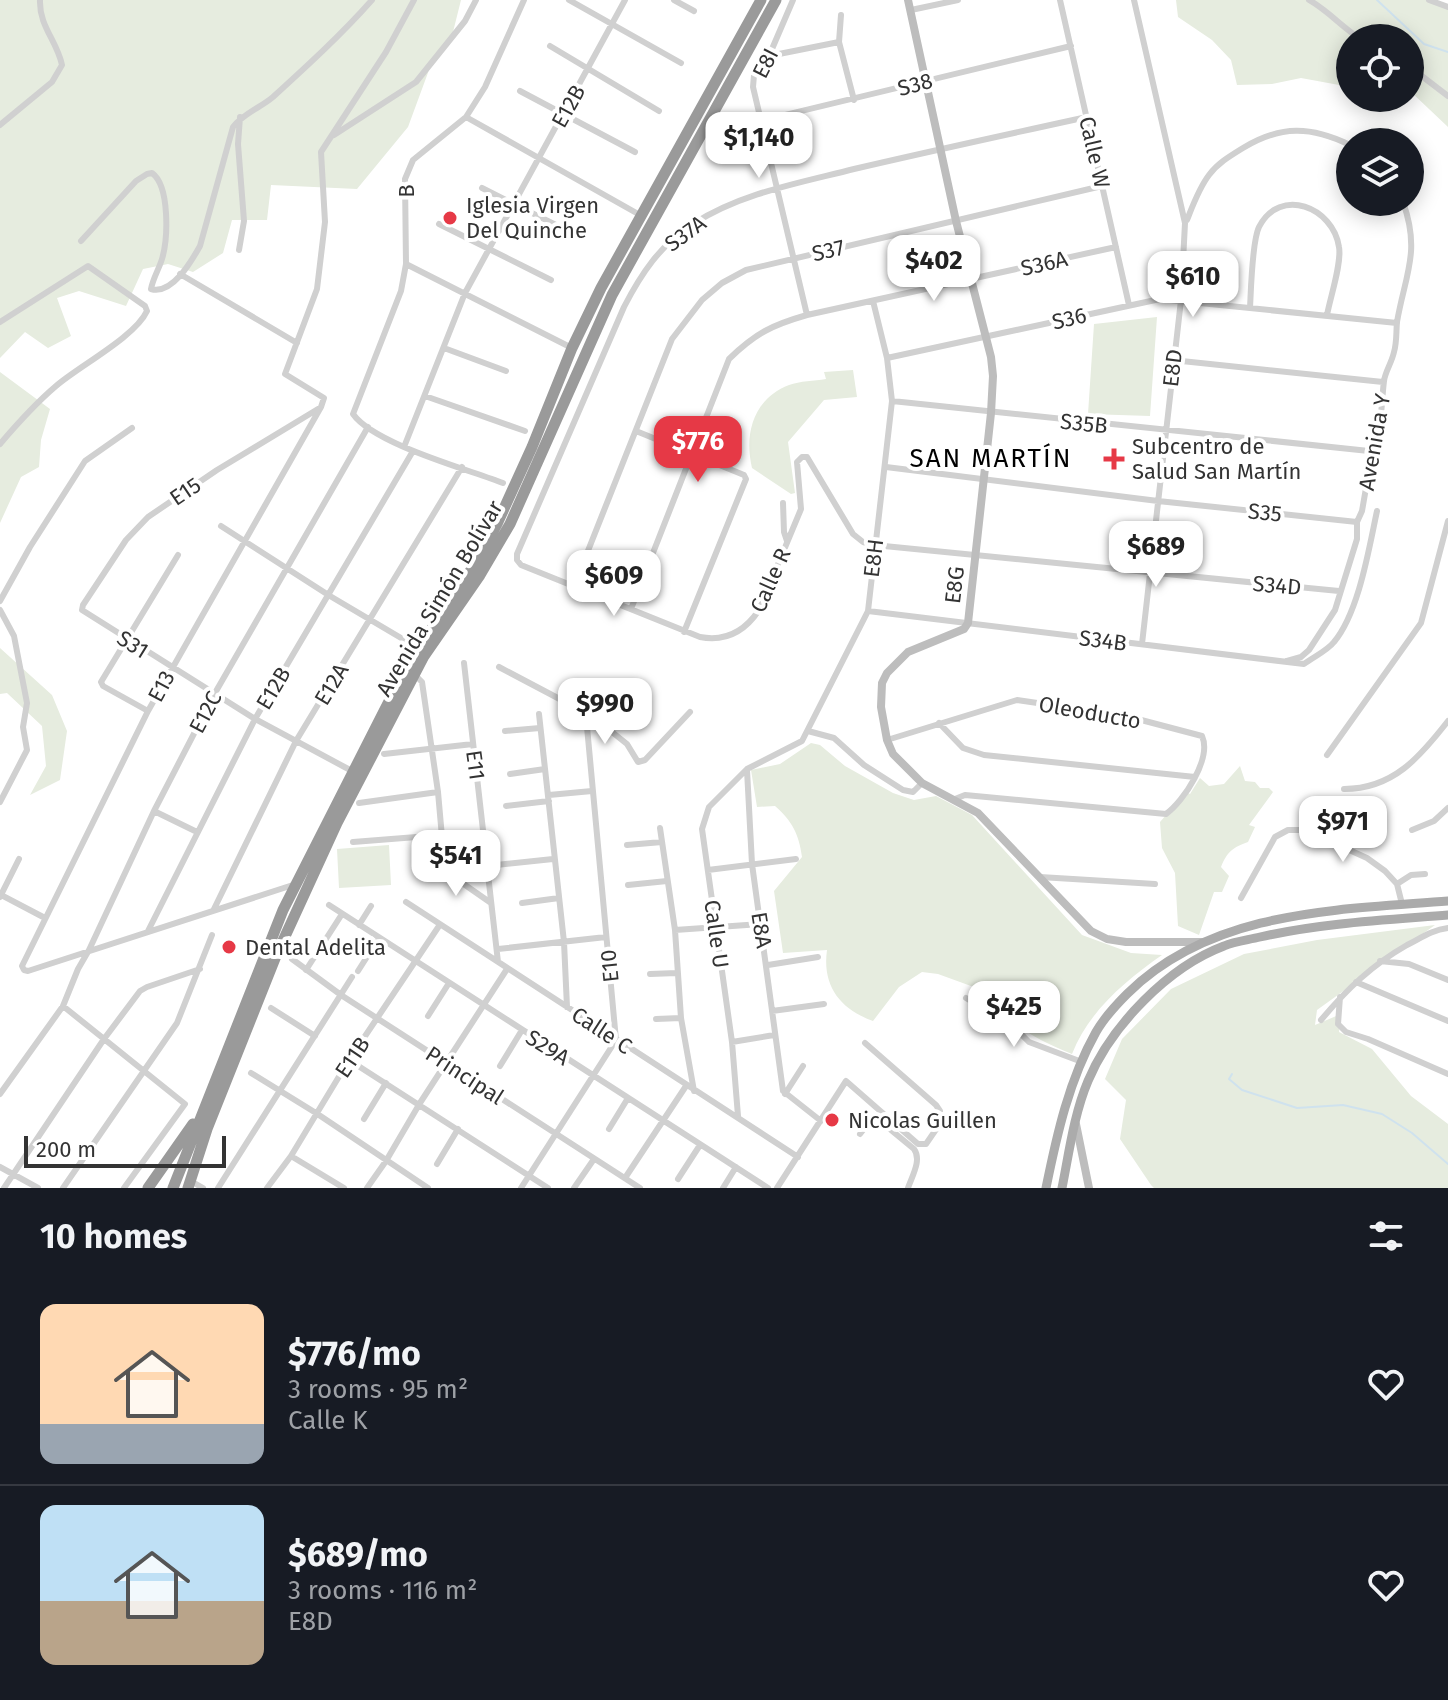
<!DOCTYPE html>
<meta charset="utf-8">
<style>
body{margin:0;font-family:"Fira Sans",sans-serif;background:#242831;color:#f1f3f6;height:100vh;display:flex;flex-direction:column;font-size:30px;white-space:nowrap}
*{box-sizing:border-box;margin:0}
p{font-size:26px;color:#9ea1a6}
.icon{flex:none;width:44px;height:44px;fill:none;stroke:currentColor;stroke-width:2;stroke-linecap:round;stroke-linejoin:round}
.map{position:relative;height:1188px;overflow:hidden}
.sheet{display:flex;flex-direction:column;background:#171b24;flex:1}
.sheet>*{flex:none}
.controls{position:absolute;left:1336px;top:24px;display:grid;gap:16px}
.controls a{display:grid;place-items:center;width:88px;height:88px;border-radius:50%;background:#171b24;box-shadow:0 4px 20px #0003;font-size:40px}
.scale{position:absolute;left:24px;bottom:20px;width:202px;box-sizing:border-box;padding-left:8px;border:4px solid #333;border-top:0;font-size:22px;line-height:28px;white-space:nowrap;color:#333;-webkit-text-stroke:6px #fff;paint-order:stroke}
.price{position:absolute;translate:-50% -68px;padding:0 18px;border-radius:16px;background:#fff;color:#222;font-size:26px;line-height:52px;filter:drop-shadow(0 2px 4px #0008)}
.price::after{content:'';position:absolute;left:50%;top:48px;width:24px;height:18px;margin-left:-12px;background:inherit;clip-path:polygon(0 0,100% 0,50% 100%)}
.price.on{background:#e63946;color:#fff}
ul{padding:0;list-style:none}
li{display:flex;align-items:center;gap:24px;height:200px;padding:0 40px}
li+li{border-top:2px solid #363941}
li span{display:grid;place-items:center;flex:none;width:224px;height:160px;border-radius:16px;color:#555}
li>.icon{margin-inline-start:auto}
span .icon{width:96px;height:96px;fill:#fffc;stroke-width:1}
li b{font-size:34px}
h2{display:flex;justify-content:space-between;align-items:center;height:96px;padding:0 40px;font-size:34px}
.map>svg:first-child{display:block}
.green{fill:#e6ecdf}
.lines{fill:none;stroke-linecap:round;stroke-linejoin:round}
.stream{stroke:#cfe2ee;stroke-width:2}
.street{stroke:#d0d0d0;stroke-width:6}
.secondary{stroke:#bdbdbd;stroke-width:8}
.primary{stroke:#ababab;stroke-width:9}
.highway{stroke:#9a9a9a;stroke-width:11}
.poi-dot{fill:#e63946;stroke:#fff;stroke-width:3}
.labels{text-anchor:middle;stroke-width:8;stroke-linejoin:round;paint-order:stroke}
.street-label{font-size:22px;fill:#333;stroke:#fff}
.poi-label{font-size:22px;fill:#333;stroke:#fff;text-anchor:start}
.quarter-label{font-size:26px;letter-spacing:2px;fill:#000;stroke:#fff}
</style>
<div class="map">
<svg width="1448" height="1188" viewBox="0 0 1448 1188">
<rect width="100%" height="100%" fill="#fff"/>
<path class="green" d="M 0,0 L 461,0 L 452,36 L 429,70 L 408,127 L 357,189 L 271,185 L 267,220 L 232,220 L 223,253 L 193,272 L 168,264 L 143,269 L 126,306 L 79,291 L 57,298 L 71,336 L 48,348 L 25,332 L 0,358 Z
M 1176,0 L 1429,0 L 1448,7 L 1448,127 L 1410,91 L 1410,38 L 1350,38 L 1350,87 L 1301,78 L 1272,84 L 1237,85 L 1231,60 L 1212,40 L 1178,17 Z
M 1157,317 L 1150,416 L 1088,414 L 1094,324 Z
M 853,370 L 857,397 L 824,400 L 788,442 L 795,493 L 791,494 L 752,468 C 744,434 753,399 789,385 C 800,381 814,381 826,379 L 824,372 Z
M 0,372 L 50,409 L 41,440 L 39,467 L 21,477 L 0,523 Z
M 0,648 L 52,695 L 67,731 L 60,780 L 30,795 L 46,766 L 42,726 L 7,693 L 0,694 Z
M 811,743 L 820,745 L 845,766 L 893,793 L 914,800 L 936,796 L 972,815 L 1082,935 L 1131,953 L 1162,955 C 1125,981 1089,1011 1072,1054 C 1036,1039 1013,1029 993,994 L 938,974 L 922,972 L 899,987 L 873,1021 C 840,1009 822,986 827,950 L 783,953 L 774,891 L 802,857 C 799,834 792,821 775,806 L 757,807 L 751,770 L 780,764 Z
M 1240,766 L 1245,781 L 1255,782 L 1260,788 L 1269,788 L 1273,792 L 1249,825 L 1255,827 L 1248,842 C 1233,847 1227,852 1221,867 L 1229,876 L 1222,892 L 1214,892 L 1199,935 L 1178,926 L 1175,873 L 1162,848 L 1160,822 L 1186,792 L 1190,794 L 1200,778 L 1209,786 L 1224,784 Z
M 389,845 L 391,885 L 339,888 L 337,849 Z
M 1435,925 L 1317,1010 L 1315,1025 L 1341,1014 L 1339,1032 L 1372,1049 L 1411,1096 L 1448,1124 L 1448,1188 L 1154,1188 L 1151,1185 L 1120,1139 L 1126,1100 L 1105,1079 L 1122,1039 L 1171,989 L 1244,954 L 1317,940 Z"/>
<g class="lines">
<path class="stream" d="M 1377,0 L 1424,44 L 1448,52
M 1232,1074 L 1229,1079 L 1242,1090 L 1297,1108 L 1343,1105 L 1382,1114 L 1412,1133 L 1448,1164"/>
<path class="street" d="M 569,0 L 681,63
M 674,0 L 694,11
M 793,0 L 769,56 L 754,75 L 753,87 L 807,315
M 1060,0 L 1129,305
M 1134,0 L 1185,223 L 1181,300 L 1142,644
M 1309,0 C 1327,10 1341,26 1359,38
M 1429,0 L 1448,7
M 911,10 L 958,0
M 841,15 L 839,42 L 854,100
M 550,46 L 659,111
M 769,56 L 839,42
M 1410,67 L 1448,96
M 520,91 L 635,152
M 466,117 L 640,215
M 1087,117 C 1009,134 931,151 854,169 C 799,183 741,193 693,224 C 660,245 641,274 624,307 L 517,554 L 517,560 L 521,565 L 700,637 C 726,642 745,631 759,610 L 801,509 L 797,462 L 802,457 L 807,457 L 853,534 L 863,542 L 874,545 L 1339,591
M 760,121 L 1071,46
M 0,125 L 52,82 L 62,65 C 57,41 39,26 40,0
M 334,135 L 416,82 L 465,21 L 476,0
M 482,188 L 580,237
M 1187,220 C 1193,205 1199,188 1209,175 C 1218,163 1230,156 1243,148 C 1281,125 1311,126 1350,145
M 439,224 L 551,280
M 81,241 L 136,181 L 147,174 L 152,173 C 170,186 168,239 162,259 C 159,269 153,278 151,289 C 172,295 191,262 200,246 L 233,127 C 244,113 260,108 273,97 C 307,66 342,34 372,0
M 239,250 L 244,221 L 238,144 L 240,117
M 406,264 L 572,348
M 180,274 L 297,343
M 1250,308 C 1251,290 1252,241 1259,227 C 1280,186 1333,207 1339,247 C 1342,263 1330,298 1327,315
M 0,322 L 88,266 L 145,306 L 147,311 C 135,337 79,366 56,386 C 36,403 17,424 0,444
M 444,348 L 506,371
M 887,358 L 1160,299 L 1397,323
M 1172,360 L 1383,382
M 425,396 L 525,431
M 892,401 L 1369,451
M 318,409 L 217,470 L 148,517 L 126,540 L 83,605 L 82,610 L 255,719 L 352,771
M 636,431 L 744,475 L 746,479 L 684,632
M 404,447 L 465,293 L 625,0
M 886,467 L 1158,501 L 1357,522
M 503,483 C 467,469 374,444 353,414 L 401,291 L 406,264 L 405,179 L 413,160 L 466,117 L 485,87 L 524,0
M 783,503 L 784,532 L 787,541
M 221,526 L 330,596 L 418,648
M 574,586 L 672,339 L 702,300 L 722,283 L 746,270 L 1102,186
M 0,601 L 30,547 L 85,461 L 132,428
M 631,609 L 729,359 C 756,333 772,325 807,315 L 1116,247
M 0,610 L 14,636 L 27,703 L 23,727 L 27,750 L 0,802
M 868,611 L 1304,664 C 1313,657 1327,651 1334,642 C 1359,612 1369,548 1377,511
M 1287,661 L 1301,657 L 1309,650 L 1335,610 L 1357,539 L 1357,522 L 1362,511 L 1370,465 L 1369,451 C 1383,431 1381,404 1384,381 C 1385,372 1392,362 1394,352 C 1397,342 1396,332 1397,322 C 1405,275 1421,252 1403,202
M 464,663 L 498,962
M 499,667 L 571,705 L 586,716 L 602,724 L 627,744 L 638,762 L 645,760 L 690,712
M 414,674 L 422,682 L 438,792 L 445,871 L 491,903
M 148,711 L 103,686 L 101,682 L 178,555
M 539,714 L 564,942 L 567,1007
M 939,723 L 963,748 L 984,755 L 1195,777
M 505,731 L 540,728
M 808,731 L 834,738 L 864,765 L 903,790 L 913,792 L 922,783
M 887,740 L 1017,700 L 1126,716 L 1202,736 C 1212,758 1184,801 1166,814 L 965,795 L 955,799
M 384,754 L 473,744
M 1327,755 L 1421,623 L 1448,521
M 747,770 L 752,864 L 783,1091 L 821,1121
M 510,774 L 545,769
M 1344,789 C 1393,789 1420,757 1448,721
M 549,795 L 592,791
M 359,803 L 438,792
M 506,806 L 549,801
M 154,811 L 197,832
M 660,828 L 675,930 L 681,1018 L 694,1091
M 1412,830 L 1434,821 L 1448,808
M 353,842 L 442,835
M 627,845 L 662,842
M 487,866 L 553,859
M 708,870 L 796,859
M 1040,877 L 1155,884
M 296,884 L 28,971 L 24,970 L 22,966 L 148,711 L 321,407 L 324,398 L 285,374 L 317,289 L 325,222 L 321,152 L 386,52 L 414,0
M 1397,884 L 1411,875 L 1425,874
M 628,885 L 667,881
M 1,895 L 45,918
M 0,897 L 19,859
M 1241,898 L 1275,837 L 1288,830 L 1305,830 L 1367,858 L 1385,871 L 1397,884 L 1402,904
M 406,902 L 798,1157
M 522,903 L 559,898
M 329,905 L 768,1188
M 214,909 L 296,741 L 462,467
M 359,925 L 371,906
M 675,930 L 761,924
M 148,931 L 255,719 L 413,451
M 498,949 L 606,937
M 292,959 L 341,995 L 640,1188
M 1380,961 L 1409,964 L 1448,980
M 768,965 L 818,957
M 306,970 L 342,914
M 358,971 L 379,938
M 650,974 L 677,973
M 1356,982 L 1448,1021
M 1340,997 L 1338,1024 L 1346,1032 L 1368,1039 L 1448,1074
M 966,998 L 1013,1026 L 1029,1042 L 1082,1062
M 63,1006 L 185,1104 L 124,1188
M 271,1008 L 315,1036
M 772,1011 L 824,1004
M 428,1016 L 449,983
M 656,1019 L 681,1018
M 1321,1020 C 1347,989 1372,965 1407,945 C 1421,938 1432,930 1448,928
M 732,1042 L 774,1035
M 349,1060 L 548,1188
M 500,1066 L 522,1030
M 251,1073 L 316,1113 L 428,1188
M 0,1094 L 63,1006 L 78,969 L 89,950 L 154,811 L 215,693 L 368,427
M 785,1094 L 803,1066
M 738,1116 L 732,1042 L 702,829 L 709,807 L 747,769 L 802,741 L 868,611 L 892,401 L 887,358 L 873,301
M 364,1119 L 386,1083
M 609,1129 L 628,1098
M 860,1134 L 874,1116 L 914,1149 C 922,1160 912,1176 908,1188
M 291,1156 L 344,1188
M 437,1164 L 458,1129
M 0,1167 L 38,1188
M 625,1178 L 686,1086
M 678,1179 L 700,1145
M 196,1184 L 203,1188
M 4,1188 L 104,1039 L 140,991 L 147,987 L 200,969
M 63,1188 L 177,1023 L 212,935
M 218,1188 L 352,977
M 267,1188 L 291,1156 L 349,1060 L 439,926
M 367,1188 L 386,1161 L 420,1103 L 507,969
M 521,1188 L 616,1040 L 586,716
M 574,1188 L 594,1159
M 723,1188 L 736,1167
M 777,1188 L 846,1081 L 918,1144 L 926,1144 L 937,1128 L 940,1111 L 936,1105 L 865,1043"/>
<path class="secondary" d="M 908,0 L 956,221 L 991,357 L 993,376 L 991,413 L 968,623 L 964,629 L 908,652 L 887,673 L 882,683 L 881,707 L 887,740 L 893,754 L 922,783 L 978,813 L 1091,931 L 1107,939 L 1126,942 L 1201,942
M 1076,1124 L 1089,1188"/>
<path class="primary" d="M 1046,1188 C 1057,1134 1069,1080 1096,1032 C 1104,1018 1116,1005 1127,994 C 1212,910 1336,910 1448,901
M 1062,1188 C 1069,1153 1074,1114 1088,1081 C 1111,1026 1168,967 1224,946 C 1235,941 1248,940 1260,937 C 1321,923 1385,920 1448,915"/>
<path class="highway" d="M 148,1188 L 193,1124
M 173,1188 L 283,910 L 408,664 L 477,561 L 497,524 L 532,447 L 572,348 L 601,288 L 761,0
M 188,1188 L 207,1129 L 276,956 L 337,823 L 424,656 L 480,575 L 510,524 L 612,295 L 776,0"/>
</g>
<g class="poi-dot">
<circle cx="450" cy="218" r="8"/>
<path d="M1110 447h8v8h8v8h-8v8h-8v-8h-8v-8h8z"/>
<circle cx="229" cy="947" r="8"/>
<circle cx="832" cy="1120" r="8"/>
</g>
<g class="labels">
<g class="street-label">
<text transform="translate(765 63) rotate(-63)" y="8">E8I</text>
<text transform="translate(915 84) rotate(-15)" y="8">S38</text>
<text transform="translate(568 106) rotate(-61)" y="8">E12B</text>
<text transform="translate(1095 152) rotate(77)" y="8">Calle W</text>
<text transform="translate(406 191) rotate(-90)" y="8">B</text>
<text transform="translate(685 233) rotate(-36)" y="8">S37A</text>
<text transform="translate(828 250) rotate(-13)" y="8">S37</text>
<text transform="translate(1044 263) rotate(-13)" y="8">S36A</text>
<text transform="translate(1069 318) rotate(-13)" y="8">S36</text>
<text transform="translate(1172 368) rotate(-83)" y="8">E8D</text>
<text transform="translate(1084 423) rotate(6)" y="8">S35B</text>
<text transform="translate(1374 442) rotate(-80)" y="8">Avenida Y</text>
<text transform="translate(185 491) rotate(-34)" y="8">E15</text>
<text transform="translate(1265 512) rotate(6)" y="8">S35</text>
<text transform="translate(873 558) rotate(-83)" y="8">E8H</text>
<text transform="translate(770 580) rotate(-66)" y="8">Calle R</text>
<text transform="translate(954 585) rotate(-83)" y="8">E8G</text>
<text transform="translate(1277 585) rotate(5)" y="8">S34D</text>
<text transform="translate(439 598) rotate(-59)" y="8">Avenida Simón Bolívar</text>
<text transform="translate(1103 640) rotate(7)" y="8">S34B</text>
<text transform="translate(133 644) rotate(32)" y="8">S31</text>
<text transform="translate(331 684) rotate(-59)" y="8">E12A</text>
<text transform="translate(161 686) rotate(-62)" y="8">E13</text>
<text transform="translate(273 688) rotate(-59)" y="8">E12B</text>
<text transform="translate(205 712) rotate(-62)" y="8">E12C</text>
<text transform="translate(1090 712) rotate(10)" y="8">Oleoducto</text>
<text transform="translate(476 765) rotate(82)" y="8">E11</text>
<text transform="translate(762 930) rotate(81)" y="8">E8A</text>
<text transform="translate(717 934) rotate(82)" y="8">Calle U</text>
<text transform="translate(609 966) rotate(-96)" y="8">E10</text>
<text transform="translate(602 1030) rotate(33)" y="8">Calle C</text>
<text transform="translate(548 1047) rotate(32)" y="8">S29A</text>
<text transform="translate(352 1057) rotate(-56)" y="8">E11B</text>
<text transform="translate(465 1075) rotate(33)" y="8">Principal</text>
</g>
<g class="poi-label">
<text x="466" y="213">Iglesia Virgen<tspan x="466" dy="25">Del Quinche</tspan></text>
<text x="1132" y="454">Subcentro de<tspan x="1132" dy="25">Salud San Martín</tspan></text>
<text x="245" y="955">Dental Adelita</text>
<text x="848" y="1128">Nicolas Guillen</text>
</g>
<g class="quarter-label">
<text x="991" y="467">SAN MARTÍN</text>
</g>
</g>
</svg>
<div class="controls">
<a><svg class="icon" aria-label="locate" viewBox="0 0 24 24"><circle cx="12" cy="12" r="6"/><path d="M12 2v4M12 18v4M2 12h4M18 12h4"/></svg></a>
<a><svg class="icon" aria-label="layers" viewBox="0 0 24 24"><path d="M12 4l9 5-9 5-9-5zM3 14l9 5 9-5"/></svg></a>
</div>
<div class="scale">200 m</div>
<b class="price" style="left:759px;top:180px">$1,140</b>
<b class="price" style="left:934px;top:303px">$402</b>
<b class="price" style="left:1193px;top:319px">$610</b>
<b class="price on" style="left:698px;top:484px">$776</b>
<b class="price" style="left:1156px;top:589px">$689</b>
<b class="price" style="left:614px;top:618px">$609</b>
<b class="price" style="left:605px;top:746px">$990</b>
<b class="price" style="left:1343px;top:864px">$971</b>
<b class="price" style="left:456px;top:898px">$541</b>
<b class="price" style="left:1014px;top:1049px">$425</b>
</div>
<section class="sheet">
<h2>10 homes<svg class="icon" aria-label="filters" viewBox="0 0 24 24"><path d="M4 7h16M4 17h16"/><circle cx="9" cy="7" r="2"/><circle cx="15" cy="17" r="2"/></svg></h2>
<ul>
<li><span style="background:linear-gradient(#ffd9b3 75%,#9aa5b1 0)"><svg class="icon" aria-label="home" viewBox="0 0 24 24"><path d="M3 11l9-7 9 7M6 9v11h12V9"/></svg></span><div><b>$776/mo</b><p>3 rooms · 95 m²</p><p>Calle K</p></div><svg class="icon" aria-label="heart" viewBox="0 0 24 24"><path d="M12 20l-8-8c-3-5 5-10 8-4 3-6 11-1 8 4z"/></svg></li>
<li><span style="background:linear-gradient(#bfe0f5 60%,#b9a48a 0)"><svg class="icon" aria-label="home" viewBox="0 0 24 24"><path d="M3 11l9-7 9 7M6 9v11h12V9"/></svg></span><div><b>$689/mo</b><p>3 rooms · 116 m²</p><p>E8D</p></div><svg class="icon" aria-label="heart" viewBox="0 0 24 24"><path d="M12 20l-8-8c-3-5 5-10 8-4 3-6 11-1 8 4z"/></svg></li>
</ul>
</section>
